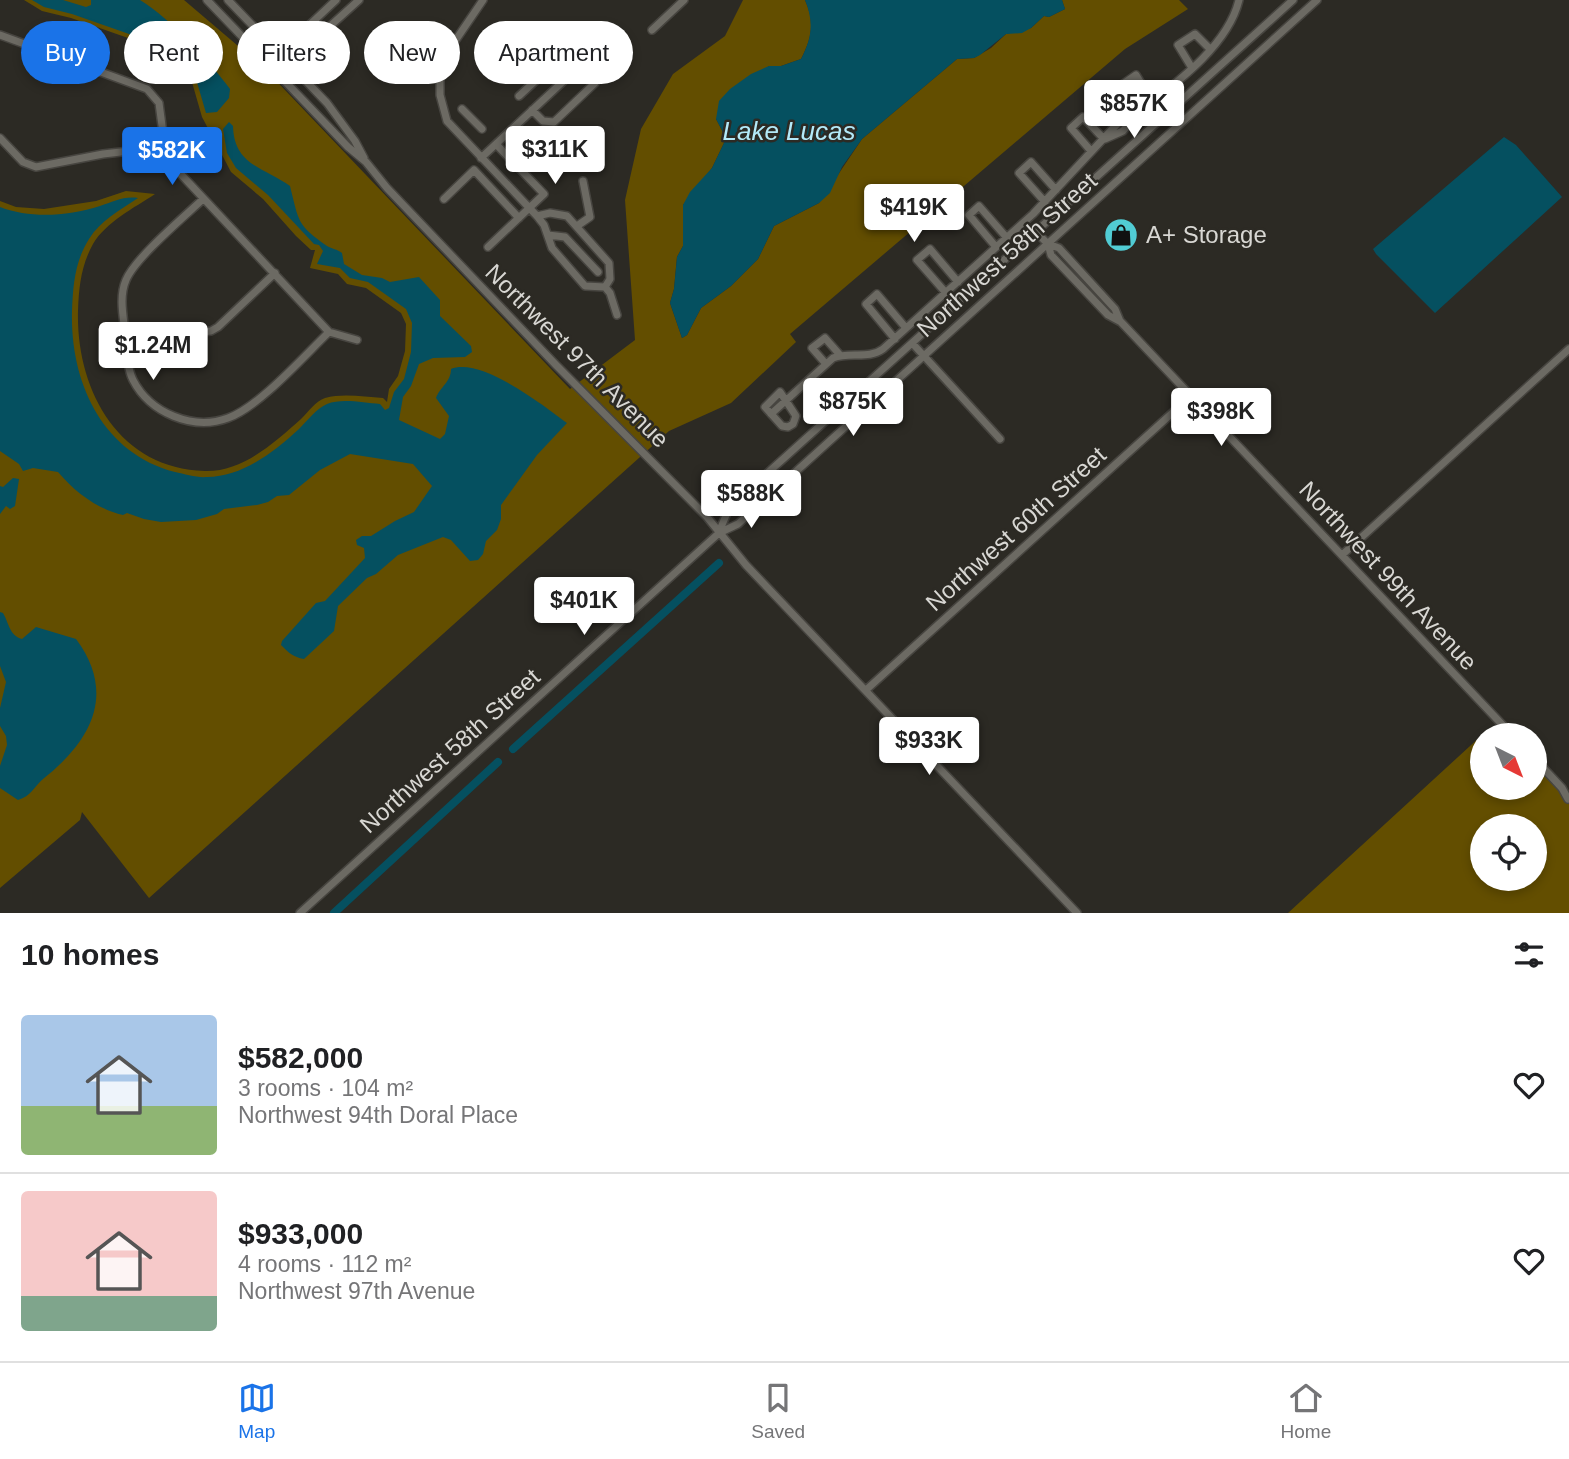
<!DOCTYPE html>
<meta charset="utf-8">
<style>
body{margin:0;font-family:Helvetica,sans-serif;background:#f2f2f2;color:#202124;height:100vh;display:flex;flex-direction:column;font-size:26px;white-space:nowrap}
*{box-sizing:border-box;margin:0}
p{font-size:23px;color:#757577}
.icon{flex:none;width:38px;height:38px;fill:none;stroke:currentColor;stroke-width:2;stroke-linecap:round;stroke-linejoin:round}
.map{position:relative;height:913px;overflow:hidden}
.details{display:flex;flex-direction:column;background:#fff;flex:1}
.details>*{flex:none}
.banner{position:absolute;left:21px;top:21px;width:700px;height:63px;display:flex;gap:14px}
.needle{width:46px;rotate:138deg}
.controls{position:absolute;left:1470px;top:723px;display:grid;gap:14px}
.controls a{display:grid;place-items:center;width:77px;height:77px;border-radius:50%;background:#fff;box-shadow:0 4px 10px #0003;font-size:35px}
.price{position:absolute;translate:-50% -60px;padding:0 16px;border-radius:7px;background:#fff;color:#222;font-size:23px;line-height:46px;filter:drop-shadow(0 2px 4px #0008)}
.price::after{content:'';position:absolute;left:50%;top:42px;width:21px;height:16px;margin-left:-10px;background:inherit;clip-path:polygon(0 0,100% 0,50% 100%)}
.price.selected{background:#1a73e8;color:#fff}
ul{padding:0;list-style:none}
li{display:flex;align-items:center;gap:21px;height:175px;padding:0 21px}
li+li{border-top:2px solid #e0e0e0}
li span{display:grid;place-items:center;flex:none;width:196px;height:140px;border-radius:7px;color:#555}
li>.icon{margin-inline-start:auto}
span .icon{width:84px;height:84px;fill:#fffc;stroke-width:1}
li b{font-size:30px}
h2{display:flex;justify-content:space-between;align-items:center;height:84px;padding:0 21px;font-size:30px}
.pill{padding:0 24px;border-radius:32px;background:#fff;box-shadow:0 4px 10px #0003;font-size:24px;line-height:63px}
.pill.selected{background:#1a73e8;color:#fff}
.tab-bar{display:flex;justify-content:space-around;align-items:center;height:98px;border-top:2px solid #e0e0e0;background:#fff;font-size:19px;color:#757577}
.tab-bar a{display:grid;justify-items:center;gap:4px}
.tab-bar .selected{color:#1a73e8}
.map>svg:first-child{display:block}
.green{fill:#634e00;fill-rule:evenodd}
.water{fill:#055060}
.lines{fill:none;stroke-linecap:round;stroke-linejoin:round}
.canal{stroke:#055060;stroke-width:8}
.minor-casing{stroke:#474540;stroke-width:10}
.minor{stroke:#6c6a63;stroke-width:7}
.labels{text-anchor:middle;stroke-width:5;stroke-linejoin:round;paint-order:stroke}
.poi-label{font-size:24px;fill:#d8d7d3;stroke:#2c2a24;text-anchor:start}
.street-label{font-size:24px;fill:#d8d7d3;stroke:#2c2a24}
.water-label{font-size:26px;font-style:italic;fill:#b3e9f8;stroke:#2c2a24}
</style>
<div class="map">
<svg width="1569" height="913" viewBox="0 0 1569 913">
<rect width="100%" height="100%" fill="#2c2a24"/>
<path class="green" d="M 24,0 L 184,0 L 265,69 L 570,389 L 635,340 L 625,200 L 641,129 L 673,74 L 725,36 L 743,0 L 805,0 C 815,22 812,38 801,59 L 781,66 L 769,66 L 716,119 L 724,134 L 724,143 L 712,168 L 683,205 L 683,246 L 677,257 L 674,289 L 670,303 L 682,338 L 687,335 L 701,308 L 731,286 L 758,259 L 774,226 L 819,203 L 862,139 L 957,59 L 974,58 L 991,48 L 1006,34 L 1031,28 L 1044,16 L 1049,17 L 1065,9 L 1062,0 L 1179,0 L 1188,9 L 1125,49 L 790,334 L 796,342 L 731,403 L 669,431 L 149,898 L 82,812 L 80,820 L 0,888 L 0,201 L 16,207 L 44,209 L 96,201 L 126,191 L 155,194 C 134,208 106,222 93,244 C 81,266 79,286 78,311 C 76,389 118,469 205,471 C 243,472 275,442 301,419 C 308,412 316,401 325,398 C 343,393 365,397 383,398 L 387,402 L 389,389 L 398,376 L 405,351 L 406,324 L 401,313 L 366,288 L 347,284 L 338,274 L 310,268 L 315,250 L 311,250 L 296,236 L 263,199 L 231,172 L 202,117 L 185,58 L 71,18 L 42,11 Z
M 1482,735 L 1482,788 L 1535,788 L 1535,761 L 1569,800 L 1569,913 L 1288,913 ZM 1482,826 L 1535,826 L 1535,878 L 1482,878 Z"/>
<path class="water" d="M 32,0 L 63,0 L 86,7 L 91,5 L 91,0 L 140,0 C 173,21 207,58 230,89 L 229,98 L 217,112 L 206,113 L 189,55 L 72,14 L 44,7 Z
M 805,0 L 1062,0 L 1065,9 L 1049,17 L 1044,16 L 1031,28 L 1022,33 L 1006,34 L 980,55 L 974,58 L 957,59 L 862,139 L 842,167 L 830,193 L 819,203 L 774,226 L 758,259 L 731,286 L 701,308 L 687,335 L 682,338 L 670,303 L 674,289 L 677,257 L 683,246 L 683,205 L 690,192 L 712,168 L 724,143 L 724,134 L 716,119 L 719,101 L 730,89 L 751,74 L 769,66 L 781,66 L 801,59 C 812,38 814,22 805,0 Z
M 229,122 L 233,126 C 234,165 263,167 290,186 C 299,222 297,225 327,246 C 332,249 337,249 342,253 L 344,264 L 362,275 L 382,278 L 390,282 L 419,277 L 440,300 L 440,316 L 471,346 L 472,352 L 465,357 L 433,358 L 419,364 L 411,386 L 403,397 L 399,420 L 440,439 L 445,434 L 449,416 L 436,398 C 440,387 451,382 451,369 C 481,357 543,405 567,423 L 537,455 L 501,505 L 501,519 L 497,530 L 486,541 L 483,554 L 478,560 L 470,561 L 451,540 L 443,537 L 398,555 L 376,574 L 367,578 L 338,606 L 334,631 L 304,659 C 293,657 289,653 281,645 L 282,641 L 316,603 L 325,601 L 365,558 L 364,548 L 357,545 L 356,540 L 362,536 L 371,536 L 395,521 L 414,512 L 432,486 L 413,464 L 350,454 L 320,470 L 289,495 L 277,496 L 268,502 L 257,505 L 224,509 L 217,514 L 196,520 L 161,522 L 144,519 L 127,513 L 123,515 C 97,509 75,492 58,472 L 33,468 L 23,471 L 19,464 L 0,451 L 0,207 C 31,219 68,216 100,206 C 113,202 123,196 138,198 C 120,210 100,221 89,239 C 75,261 73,285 72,311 C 70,382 102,453 175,472 C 185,474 197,478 207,477 C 242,477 274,452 299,429 C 307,421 317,408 327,404 C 342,398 364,403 380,404 L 385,410 L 389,408 L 394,392 L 404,379 L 411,352 L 412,323 L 406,309 L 368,282 L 350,278 L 340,268 L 317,264 L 323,251 L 319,245 L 314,244 L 268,195 L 236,168 L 227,153 L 223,129 Z
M 1504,137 L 1516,145 L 1562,197 L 1435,313 L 1376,254 L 1373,249 Z
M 13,478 L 19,479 L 15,506 L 10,509 L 6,506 L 0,514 L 0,486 L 3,487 Z
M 0,612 L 3,613 C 9,623 9,635 22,639 L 36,627 L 76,639 C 117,694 91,741 43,779 C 34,787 31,796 18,800 L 0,788 L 0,766 L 7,745 L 6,736 L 0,726 L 0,708 L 6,682 L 0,666 Z"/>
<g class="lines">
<path class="canal" d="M 513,749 L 719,563
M 334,913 L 498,762"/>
<g class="minor-casing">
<path id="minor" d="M 207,0 L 348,147 L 366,162 L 387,188 L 556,365 L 707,517 L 746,565 L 1077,913
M 228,0 L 327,103 L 355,141 L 364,158
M 483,0 L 451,47 L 440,73 L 440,95 L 447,121 L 537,216 L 544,225 L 552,248 L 585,286 L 605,287
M 652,30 L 684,0
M 0,35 L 147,89 L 159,103 L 166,156 L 175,168 L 329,332 L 357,340
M 269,63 L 336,0
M 1192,68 L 1178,45 L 1195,34 L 1210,49
M 278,73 L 359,0
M 519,96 L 573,46
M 1144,108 L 1123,84 L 1136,75 L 1152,101
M 462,109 L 482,129
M 0,138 L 23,162 L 36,167 L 103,154 L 165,147
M 1105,139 L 1123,131 L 1140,111
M 1091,151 L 1071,128 L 1083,117 L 1104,139
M 481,158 L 496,144
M 512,161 L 496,144 L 586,60 L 598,74 L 595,83 L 554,122 L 543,121 L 532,110
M 203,199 C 184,217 135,258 126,280 C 119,296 123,315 125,332 C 127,347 126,366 133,380 C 150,413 193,431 228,418 C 259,407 304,356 329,332
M 444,199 L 474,170 L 519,218
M 1045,202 L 1019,173 L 1031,162 L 1056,190
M 537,216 L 550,213 L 567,216 L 609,263 L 610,279 L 605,287 L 610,293 L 617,315
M 577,226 L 590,217 L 583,181
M 1036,232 L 1048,244 L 1059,248 L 1115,309 L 1120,321
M 548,235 L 565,237 L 598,272
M 1048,244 L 1051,255 L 1108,315 L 1121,322 L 1512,735
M 488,247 L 544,194 L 518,167
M 996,247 L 969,215 L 979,206 L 1007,238
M 946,293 L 917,260 L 930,249 L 958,282
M 895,339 L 866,304 L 877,294 L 906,328
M 126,340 L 211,331 L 218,327 L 275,273
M 913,344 L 1000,439
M 826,364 L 812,348 L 825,338 L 840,355
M 780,392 L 796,416 L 793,424 L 788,427 L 782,426 L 765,407 Z
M 771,414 L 833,358 C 850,351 868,360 883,349 L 1033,214 L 1119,122 L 1132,113 L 1140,111 C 1175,84 1228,46 1239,0
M 719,532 L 727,513 L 762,478 L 1293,0
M 1342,555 L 1569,349
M 866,690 L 1191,396
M 1535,759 L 1562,788 L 1568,799
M 300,913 L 719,533 L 738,524 L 1317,0"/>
</g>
<use href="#minor" class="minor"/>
</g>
<defs>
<g id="shop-disc" transform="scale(1.75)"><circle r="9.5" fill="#51ccd4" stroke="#2c2a24"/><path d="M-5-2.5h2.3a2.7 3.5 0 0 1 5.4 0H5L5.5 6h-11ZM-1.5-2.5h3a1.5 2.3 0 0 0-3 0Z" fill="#111"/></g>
</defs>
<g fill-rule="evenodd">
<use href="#shop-disc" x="1121" y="235"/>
</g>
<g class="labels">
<g class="poi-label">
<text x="1146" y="243">A+ Storage</text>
</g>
<g class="street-label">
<text transform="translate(1007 255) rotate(-42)" y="8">Northwest 58th Street</text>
<text transform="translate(577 356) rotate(45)" y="8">Northwest 97th Avenue</text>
<text transform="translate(1016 529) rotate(-42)" y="8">Northwest 60th Street</text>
<text transform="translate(1388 576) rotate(47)" y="8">Northwest 99th Avenue</text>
<text transform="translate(450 751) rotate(-42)" y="8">Northwest 58th Street</text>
</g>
<g class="water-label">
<text x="789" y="140">Lake Lucas</text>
</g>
</g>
</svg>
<div class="controls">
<a><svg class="needle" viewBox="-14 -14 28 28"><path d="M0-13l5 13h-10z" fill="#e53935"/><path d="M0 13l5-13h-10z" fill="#757577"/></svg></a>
<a><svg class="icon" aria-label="locate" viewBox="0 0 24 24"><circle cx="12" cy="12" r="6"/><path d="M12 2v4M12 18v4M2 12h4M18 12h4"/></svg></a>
</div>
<b class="price" style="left:1134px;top:140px">$857K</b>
<b class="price" style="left:555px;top:186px">$311K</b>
<b class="price selected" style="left:172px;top:187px">$582K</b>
<b class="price" style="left:914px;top:244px">$419K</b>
<b class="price" style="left:153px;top:382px">$1.24M</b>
<b class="price" style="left:853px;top:438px">$875K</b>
<b class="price" style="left:1221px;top:448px">$398K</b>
<b class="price" style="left:751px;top:530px">$588K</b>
<b class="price" style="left:584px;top:637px">$401K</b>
<b class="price" style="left:929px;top:777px">$933K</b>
<div class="banner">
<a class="pill selected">Buy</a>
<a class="pill">Rent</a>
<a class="pill">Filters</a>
<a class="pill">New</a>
<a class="pill">Apartment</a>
</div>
</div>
<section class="details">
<h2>10 homes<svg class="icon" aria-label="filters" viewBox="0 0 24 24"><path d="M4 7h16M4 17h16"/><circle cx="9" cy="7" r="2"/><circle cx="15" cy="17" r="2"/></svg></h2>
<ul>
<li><span style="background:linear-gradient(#a9c7e8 65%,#8fb573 0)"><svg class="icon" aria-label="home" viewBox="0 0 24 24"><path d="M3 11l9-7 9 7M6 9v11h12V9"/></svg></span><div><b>$582,000</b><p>3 rooms · 104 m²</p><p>Northwest 94th Doral Place</p></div><svg class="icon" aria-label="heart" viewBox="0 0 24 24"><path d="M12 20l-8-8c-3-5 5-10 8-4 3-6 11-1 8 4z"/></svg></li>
<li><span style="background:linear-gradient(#f6c9c9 75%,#7fa58c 0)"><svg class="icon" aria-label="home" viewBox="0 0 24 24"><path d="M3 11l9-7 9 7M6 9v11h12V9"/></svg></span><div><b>$933,000</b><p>4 rooms · 112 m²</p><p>Northwest 97th Avenue</p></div><svg class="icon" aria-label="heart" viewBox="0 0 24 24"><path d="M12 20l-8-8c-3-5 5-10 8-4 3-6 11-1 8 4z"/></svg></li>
</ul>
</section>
<nav class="tab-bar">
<a class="selected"><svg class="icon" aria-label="map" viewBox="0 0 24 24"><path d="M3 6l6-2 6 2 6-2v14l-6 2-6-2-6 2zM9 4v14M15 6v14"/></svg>Map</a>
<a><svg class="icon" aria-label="saved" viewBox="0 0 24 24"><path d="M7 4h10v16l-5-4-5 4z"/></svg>Saved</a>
<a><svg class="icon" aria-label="home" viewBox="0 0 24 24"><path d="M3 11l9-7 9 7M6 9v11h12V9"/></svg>Home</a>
</nav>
